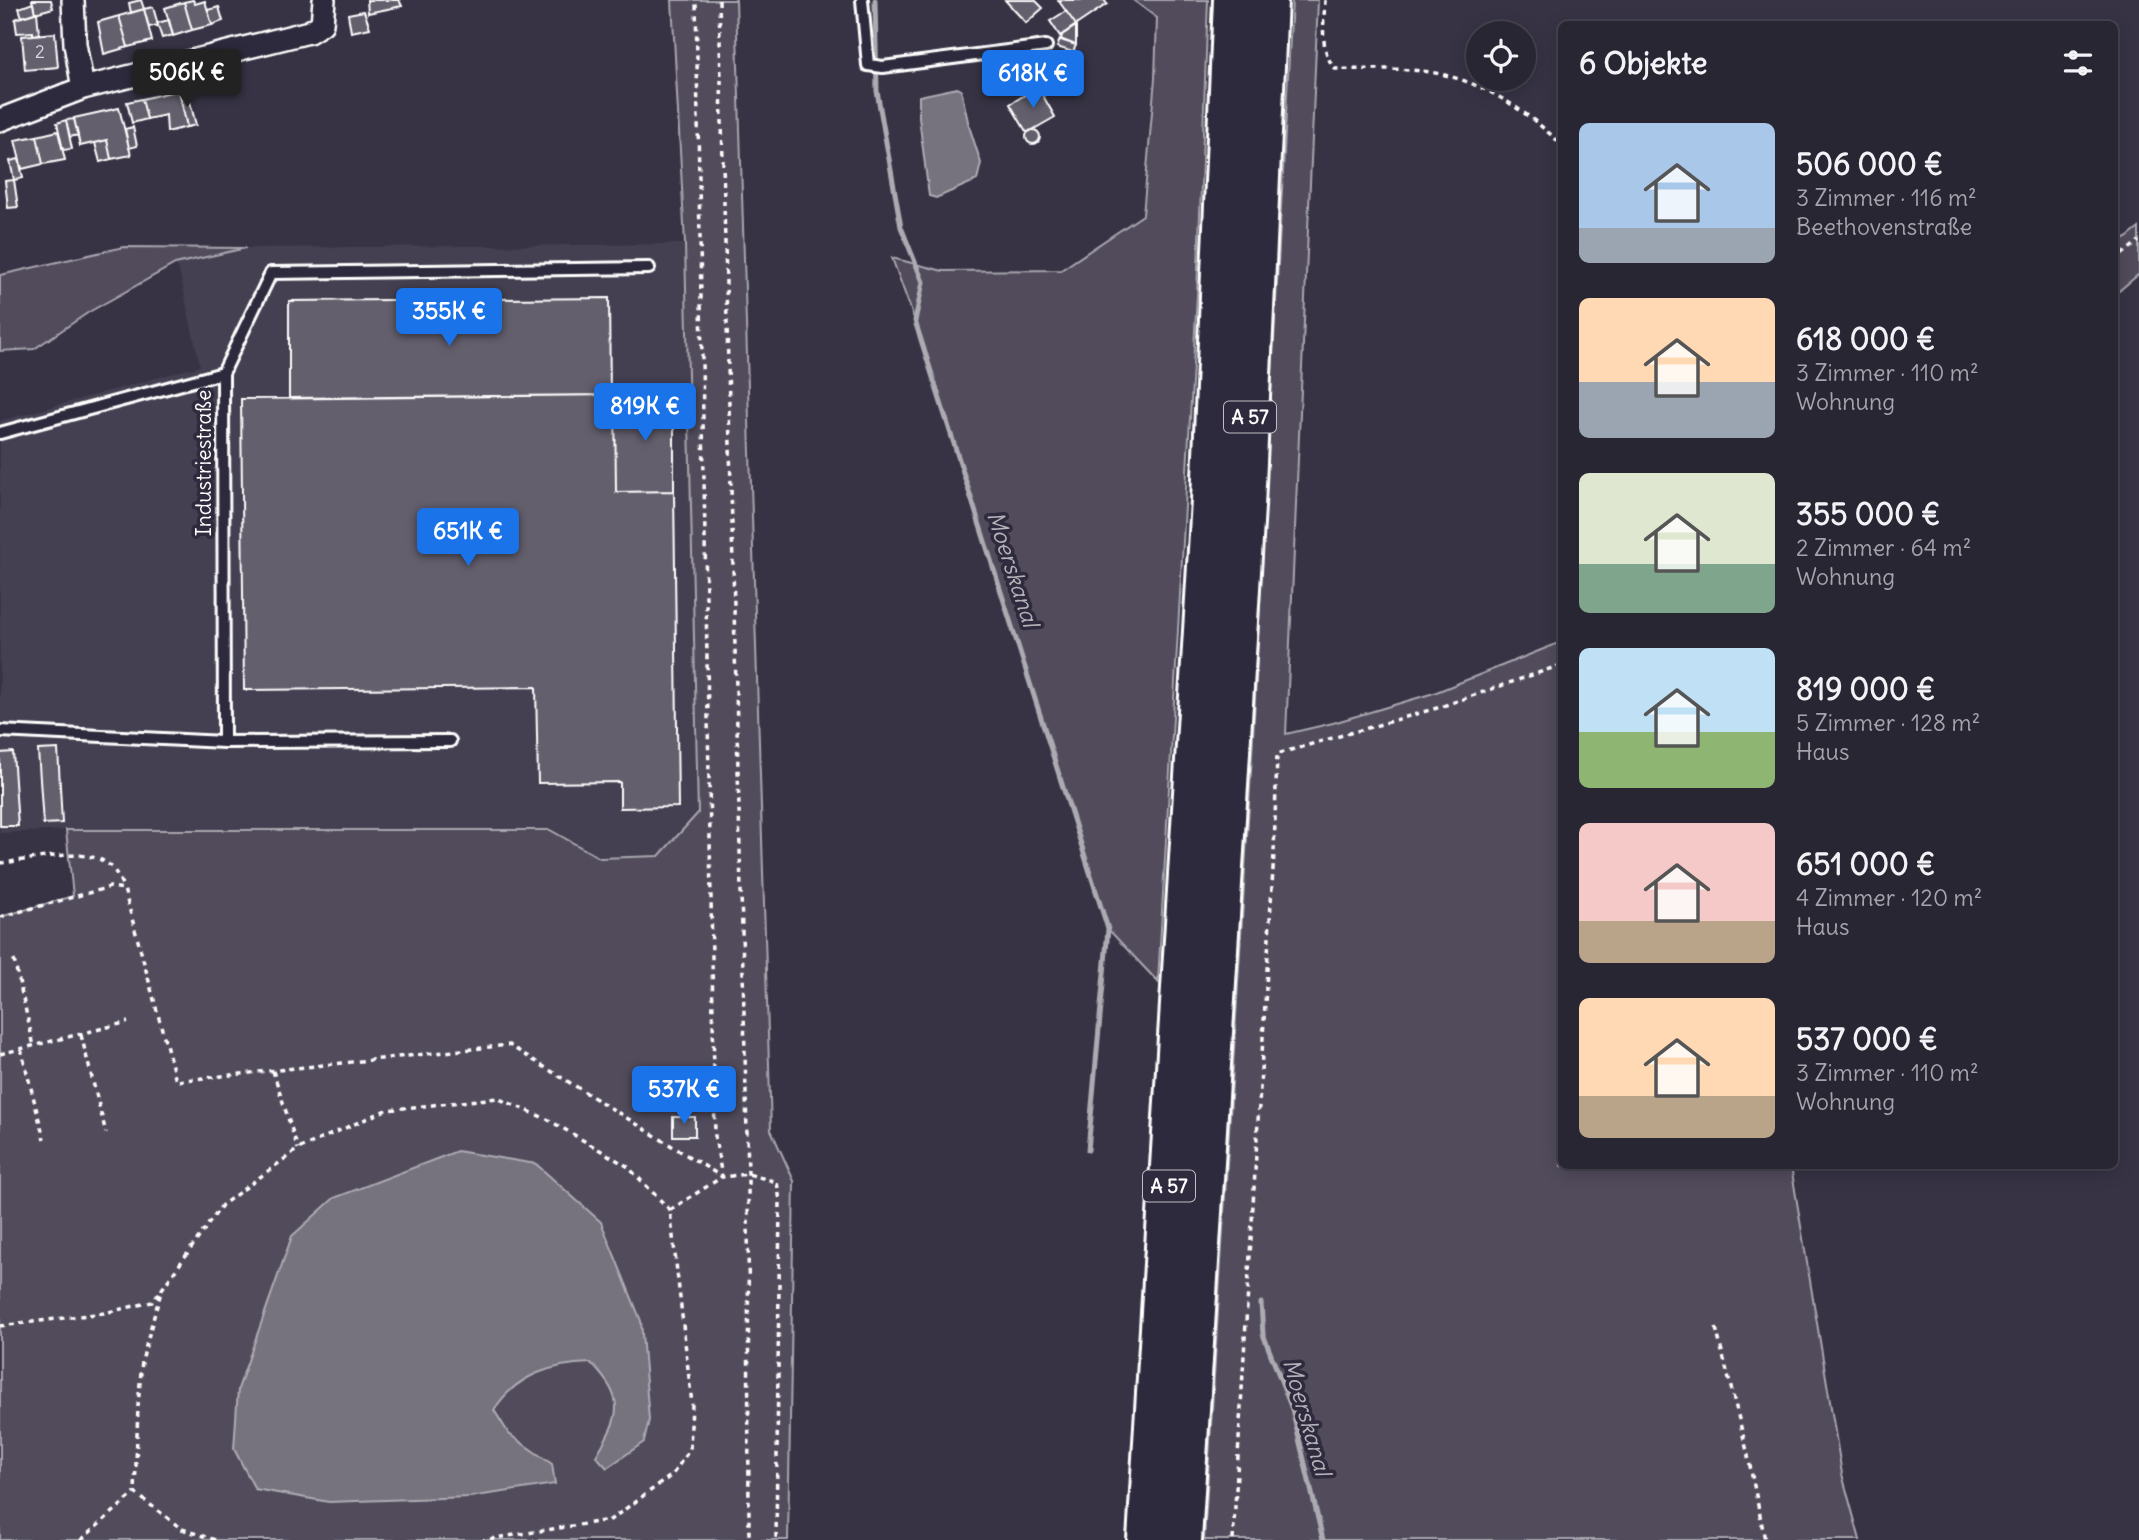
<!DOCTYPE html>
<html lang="de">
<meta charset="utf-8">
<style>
body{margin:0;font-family:Delius,sans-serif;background:#312e3c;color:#f1f3f6;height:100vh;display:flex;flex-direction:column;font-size:26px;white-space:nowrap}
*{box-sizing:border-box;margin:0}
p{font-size:23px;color:#a5a5ac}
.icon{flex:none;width:38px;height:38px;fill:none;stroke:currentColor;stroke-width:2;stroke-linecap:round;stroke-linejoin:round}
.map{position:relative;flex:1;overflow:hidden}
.drawer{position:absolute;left:1558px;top:21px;width:560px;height:1148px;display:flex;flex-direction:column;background:#292634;border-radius:10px;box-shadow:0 4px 18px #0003,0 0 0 2px #45434f}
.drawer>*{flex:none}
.controls{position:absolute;left:1466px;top:21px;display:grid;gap:14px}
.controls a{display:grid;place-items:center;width:70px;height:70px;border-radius:50%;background:#292634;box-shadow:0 4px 18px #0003,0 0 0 2px #45434f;font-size:35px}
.price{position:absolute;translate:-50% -60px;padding:0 16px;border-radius:7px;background:#1a73e8;color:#fff;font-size:23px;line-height:46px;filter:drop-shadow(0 2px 4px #0008)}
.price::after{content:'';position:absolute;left:50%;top:42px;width:21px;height:16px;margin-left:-10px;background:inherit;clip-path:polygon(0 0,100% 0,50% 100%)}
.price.selected{background:#222;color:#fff}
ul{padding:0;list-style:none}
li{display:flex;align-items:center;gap:21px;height:175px;padding:0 21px}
li span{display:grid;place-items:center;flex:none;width:196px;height:140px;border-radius:10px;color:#555}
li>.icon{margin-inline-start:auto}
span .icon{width:84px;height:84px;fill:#fffc;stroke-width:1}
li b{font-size:30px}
h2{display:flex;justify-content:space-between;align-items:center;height:84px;padding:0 21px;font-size:30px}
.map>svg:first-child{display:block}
.built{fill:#444051}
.green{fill:#514c5c;stroke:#a8a6ae;stroke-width:2}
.water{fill:#76737f;stroke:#adabb2;stroke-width:2}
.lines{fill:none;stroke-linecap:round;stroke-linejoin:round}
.stream{stroke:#adabb2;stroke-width:5}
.building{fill:#635f6d;stroke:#fff;stroke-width:2}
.service-casing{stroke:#fff;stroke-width:16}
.minor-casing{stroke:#fff;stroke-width:26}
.motorway-casing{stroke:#fff;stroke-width:44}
.path{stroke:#fff;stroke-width:3.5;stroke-dasharray:5 5;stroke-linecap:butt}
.service{stroke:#2f2a3d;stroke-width:10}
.minor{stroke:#2f2a3d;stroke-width:21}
.motorway{stroke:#2f2a3d;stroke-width:38}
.labels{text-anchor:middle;stroke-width:7;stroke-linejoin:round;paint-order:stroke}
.number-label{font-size:18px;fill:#d8d7da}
.shield{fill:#2f2a3d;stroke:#c1bfc5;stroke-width:2}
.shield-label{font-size:19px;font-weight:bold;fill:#fff}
.street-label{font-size:21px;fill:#fff;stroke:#2f2a3d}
.water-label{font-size:23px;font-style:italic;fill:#b4b2b9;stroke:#2f2a3d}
</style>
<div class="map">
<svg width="2139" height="1540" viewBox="0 0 2139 1540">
<rect width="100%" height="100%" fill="#373345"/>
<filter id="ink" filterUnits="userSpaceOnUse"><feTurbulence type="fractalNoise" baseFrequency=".0143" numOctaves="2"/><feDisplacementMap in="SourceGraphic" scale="14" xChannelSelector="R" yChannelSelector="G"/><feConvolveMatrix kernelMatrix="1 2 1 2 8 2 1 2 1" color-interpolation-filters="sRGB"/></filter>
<g filter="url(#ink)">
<path class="built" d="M 685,244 L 698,813 L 659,856 L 600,858 L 550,830 L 66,830 L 0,833 L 0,421 L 200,366 L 179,270 L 175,264 L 246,248 Z"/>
<path class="green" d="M 672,0 L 736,0 L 771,1130 L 794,1181 L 788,1540 L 0,1540 L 0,917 L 73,896 L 66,830 L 550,830 L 600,858 L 659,856 L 698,813 L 685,244 Z
M 1133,0 L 1208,0 L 1197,295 L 1158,982 L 1108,929 L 915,321 L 892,258 L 943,271 L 1061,270 L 1143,215 L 1155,78 L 1157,18 Z
M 1292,0 L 1318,0 L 1286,734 L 1333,723 L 1434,693 L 1561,642 L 1561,1166 L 1791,1166 L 1842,1474 L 1860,1540 L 1204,1540 L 1252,755 Z
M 2139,228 L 2139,274 L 2114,295 L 2114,248 Z
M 124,247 L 246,248 L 175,264 L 89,312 L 34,349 L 0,351 L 0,275 Z"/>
<path class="water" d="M 957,88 L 961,90 L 969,126 L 981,163 L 977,180 L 936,198 L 929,196 L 919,118 L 919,96 Z
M 457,1151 L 536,1164 L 601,1222 L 641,1321 L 649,1420 L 644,1442 L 607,1468 L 596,1456 C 621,1414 626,1400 591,1363 C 551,1364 516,1375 494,1410 L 509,1434 L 552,1464 L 555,1484 L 470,1497 L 329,1502 L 255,1489 L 234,1449 L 238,1389 L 292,1236 L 334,1198 Z"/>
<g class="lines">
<path class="stream" d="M 875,0 L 877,91 L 901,227 L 923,282 L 915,321 L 1108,929 L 1088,1150
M 1261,1303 L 1263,1334 L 1292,1409 L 1323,1540"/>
</g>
<path class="building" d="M 32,0 L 51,0 L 53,8 L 35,13 Z
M 141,0 L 144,9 L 131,13 L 129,3 Z
M 193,0 L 195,4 L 205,1 L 212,25 L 192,30 L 184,2 Z
M 367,0 L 399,0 L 402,6 L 368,13 Z
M 1005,0 L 1035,0 L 1043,8 L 1026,23 Z
M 1058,0 L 1104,0 L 1107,4 L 1076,25 Z
M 184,2 L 192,30 L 173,36 L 165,8 Z
M 33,3 L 35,13 L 22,17 L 19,8 Z
M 153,7 L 158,25 L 149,27 L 144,9 Z
M 219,7 L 223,21 L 212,25 L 208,10 Z
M 144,9 L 152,41 L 128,47 L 119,16 Z
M 364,11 L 370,28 L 351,32 L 348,14 Z
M 1066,11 L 1076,25 L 1060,36 L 1050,21 Z
M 37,12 L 39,34 L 33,35 L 33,32 L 17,33 L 15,19 Z
M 119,16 L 128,47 L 104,54 L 98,22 Z
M 169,20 L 173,35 L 162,38 L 157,23 Z
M 1076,26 L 1076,45 L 1061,40 L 1062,35 Z
M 55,33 L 58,67 L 25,70 L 22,36 Z
M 1060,39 L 1076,45 L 1073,52 L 1057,47 Z
M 1048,61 L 1061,81 L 1054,85 L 1041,65 Z
M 1038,87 L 1055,117 L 1027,133 L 1010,104 Z
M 179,90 L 187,127 L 167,132 L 166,115 L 147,119 L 142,99 Z
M 187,90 L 196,125 L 187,127 L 179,91 Z
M 142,99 L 147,119 L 132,123 L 127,102 Z
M 119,108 L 131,155 L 111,159 L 107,140 L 80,146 L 74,118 Z
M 74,119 L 78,135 L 70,137 L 66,120 Z
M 66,120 L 72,149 L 63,150 L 57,123 Z
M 133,127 L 137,146 L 129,148 L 125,129 Z
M1026 137a7 7 0 1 1 14 0a7 7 0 1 1-14 0Z
M 58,131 L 65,160 L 43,164 L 37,136 Z
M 37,136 L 43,164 L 22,169 L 15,140 Z
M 107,140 L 111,159 L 100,162 L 95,143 Z
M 19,159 L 23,178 L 14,180 L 10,161 Z
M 14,180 L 18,207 L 8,208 L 5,181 Z
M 609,298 L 610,395 L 289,398 L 289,301 Z
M 674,394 L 674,491 L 616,492 L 615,395 Z
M 615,395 L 616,492 L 674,491 L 678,807 L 620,808 L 620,782 L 538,783 L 536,687 L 244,690 L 241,399 Z
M 58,749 L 62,823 L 43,824 L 38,750 Z
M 13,752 L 18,826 L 0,826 L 0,753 Z
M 673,1117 L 695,1117 L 695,1136 L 673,1136 Z"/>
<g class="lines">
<g class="service-casing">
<path id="service" d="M 862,0 L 868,65 L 883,67 L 1046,46
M 223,373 L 271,273 L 649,268
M 0,433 L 223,373 L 224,742 L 0,731
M 224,742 L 450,741"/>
</g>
<g class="minor-casing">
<path id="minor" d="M 73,0 L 75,44 L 83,88
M 0,120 L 83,88 L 309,32 L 322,24 L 324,0"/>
</g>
<g class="motorway-casing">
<path id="motorway" d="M 1147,1540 L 1211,501 L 1233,0
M 1182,1540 L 1245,506 L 1268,0"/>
</g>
<path class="path" d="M 719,0 L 748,1174 L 749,1540
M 1325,0 C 1324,24 1319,49 1335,69 C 1360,70 1385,68 1410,70 C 1470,73 1519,104 1561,144
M 2114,261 L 2139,241
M 0,863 C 27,861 81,847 105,862 C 115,868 119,878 124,889
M 0,917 L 110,887 L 124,889 L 176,1081 L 509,1045 L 722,1177 L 748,1174 L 777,1182 L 780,1201 L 776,1540
M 14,960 L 34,1046
M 81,1035 L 106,1133
M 21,1049 L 44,1139
M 0,1054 L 128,1022
M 273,1071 L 298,1149
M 670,1210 L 722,1177 L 715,1137 L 696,0
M 0,1326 L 104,1313 L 152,1302 L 159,1293
M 1716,1328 L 1747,1451 L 1765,1540
M 81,1540 L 135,1493
M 215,1540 L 182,1529 L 135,1493 L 138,1406 L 142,1361 L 152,1323 L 162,1289 L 222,1205 L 298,1149 L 386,1110 L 497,1098 L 547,1119 L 627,1166 L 670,1210 L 692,1404 L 690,1449 L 672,1475 L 610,1520 L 483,1540
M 1233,1540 L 1274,853 L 1277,754 L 1437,708 L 1561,665"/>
<use href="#service" class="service"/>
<use href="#minor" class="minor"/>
<use href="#motorway" class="motorway"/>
</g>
</g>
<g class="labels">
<g class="number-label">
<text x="40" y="58">2</text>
</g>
<g class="shield">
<rect x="1224" y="401.5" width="52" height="31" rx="5"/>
<rect x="1143" y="1170.5" width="52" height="31" rx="5"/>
</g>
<g class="shield-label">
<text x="1250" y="424">A 57</text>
<text x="1169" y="1193">A 57</text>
</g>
<g class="street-label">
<text transform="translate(204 463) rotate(-90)" y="7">Industriestraße</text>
</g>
<g class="water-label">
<text transform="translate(1013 569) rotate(72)" y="8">Moerskanal</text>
<text transform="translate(1307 1417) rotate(74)" y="8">Moerskanal</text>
</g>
</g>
</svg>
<div class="controls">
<a><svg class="icon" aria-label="locate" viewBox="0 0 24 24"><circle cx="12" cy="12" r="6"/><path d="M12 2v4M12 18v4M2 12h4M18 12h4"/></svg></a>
</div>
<b class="price selected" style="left:187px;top:109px">506K €</b>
<b class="price" style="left:1033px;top:110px">618K €</b>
<b class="price" style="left:449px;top:348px">355K €</b>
<b class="price" style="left:645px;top:443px">819K €</b>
<b class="price" style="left:468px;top:568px">651K €</b>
<b class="price" style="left:684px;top:1126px">537K €</b>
<section class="drawer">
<h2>6 Objekte<svg class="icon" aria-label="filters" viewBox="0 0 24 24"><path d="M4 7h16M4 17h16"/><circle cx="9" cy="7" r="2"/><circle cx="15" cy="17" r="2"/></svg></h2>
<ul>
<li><span style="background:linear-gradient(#a9c7e8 75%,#9aa5b1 0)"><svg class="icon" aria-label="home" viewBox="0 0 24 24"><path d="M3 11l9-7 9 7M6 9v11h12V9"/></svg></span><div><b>506 000 €</b><p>3 Zimmer · 116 m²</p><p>Beethovenstraße</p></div></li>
<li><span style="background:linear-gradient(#ffd9b3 60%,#9aa5b1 0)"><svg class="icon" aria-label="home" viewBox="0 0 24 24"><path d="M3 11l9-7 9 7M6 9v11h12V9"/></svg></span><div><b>618 000 €</b><p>3 Zimmer · 110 m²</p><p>Wohnung</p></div></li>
<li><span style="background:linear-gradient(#dfe7d0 65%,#7fa58c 0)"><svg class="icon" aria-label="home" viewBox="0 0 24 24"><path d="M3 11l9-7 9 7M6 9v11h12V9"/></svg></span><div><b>355 000 €</b><p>2 Zimmer · 64 m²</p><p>Wohnung</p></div></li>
<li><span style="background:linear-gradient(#bfe0f5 60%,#8fb573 0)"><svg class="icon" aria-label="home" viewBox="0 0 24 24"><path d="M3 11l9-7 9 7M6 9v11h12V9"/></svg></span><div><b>819 000 €</b><p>5 Zimmer · 128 m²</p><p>Haus</p></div></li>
<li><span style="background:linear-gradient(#f6c9c9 70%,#b9a48a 0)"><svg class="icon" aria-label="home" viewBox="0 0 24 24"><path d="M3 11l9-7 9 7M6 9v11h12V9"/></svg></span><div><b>651 000 €</b><p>4 Zimmer · 120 m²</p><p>Haus</p></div></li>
<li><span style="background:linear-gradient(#ffd9b3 70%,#b9a48a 0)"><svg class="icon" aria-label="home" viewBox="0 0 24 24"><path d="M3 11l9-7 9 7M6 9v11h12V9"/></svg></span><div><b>537 000 €</b><p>3 Zimmer · 110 m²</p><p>Wohnung</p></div></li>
</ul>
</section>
</div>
